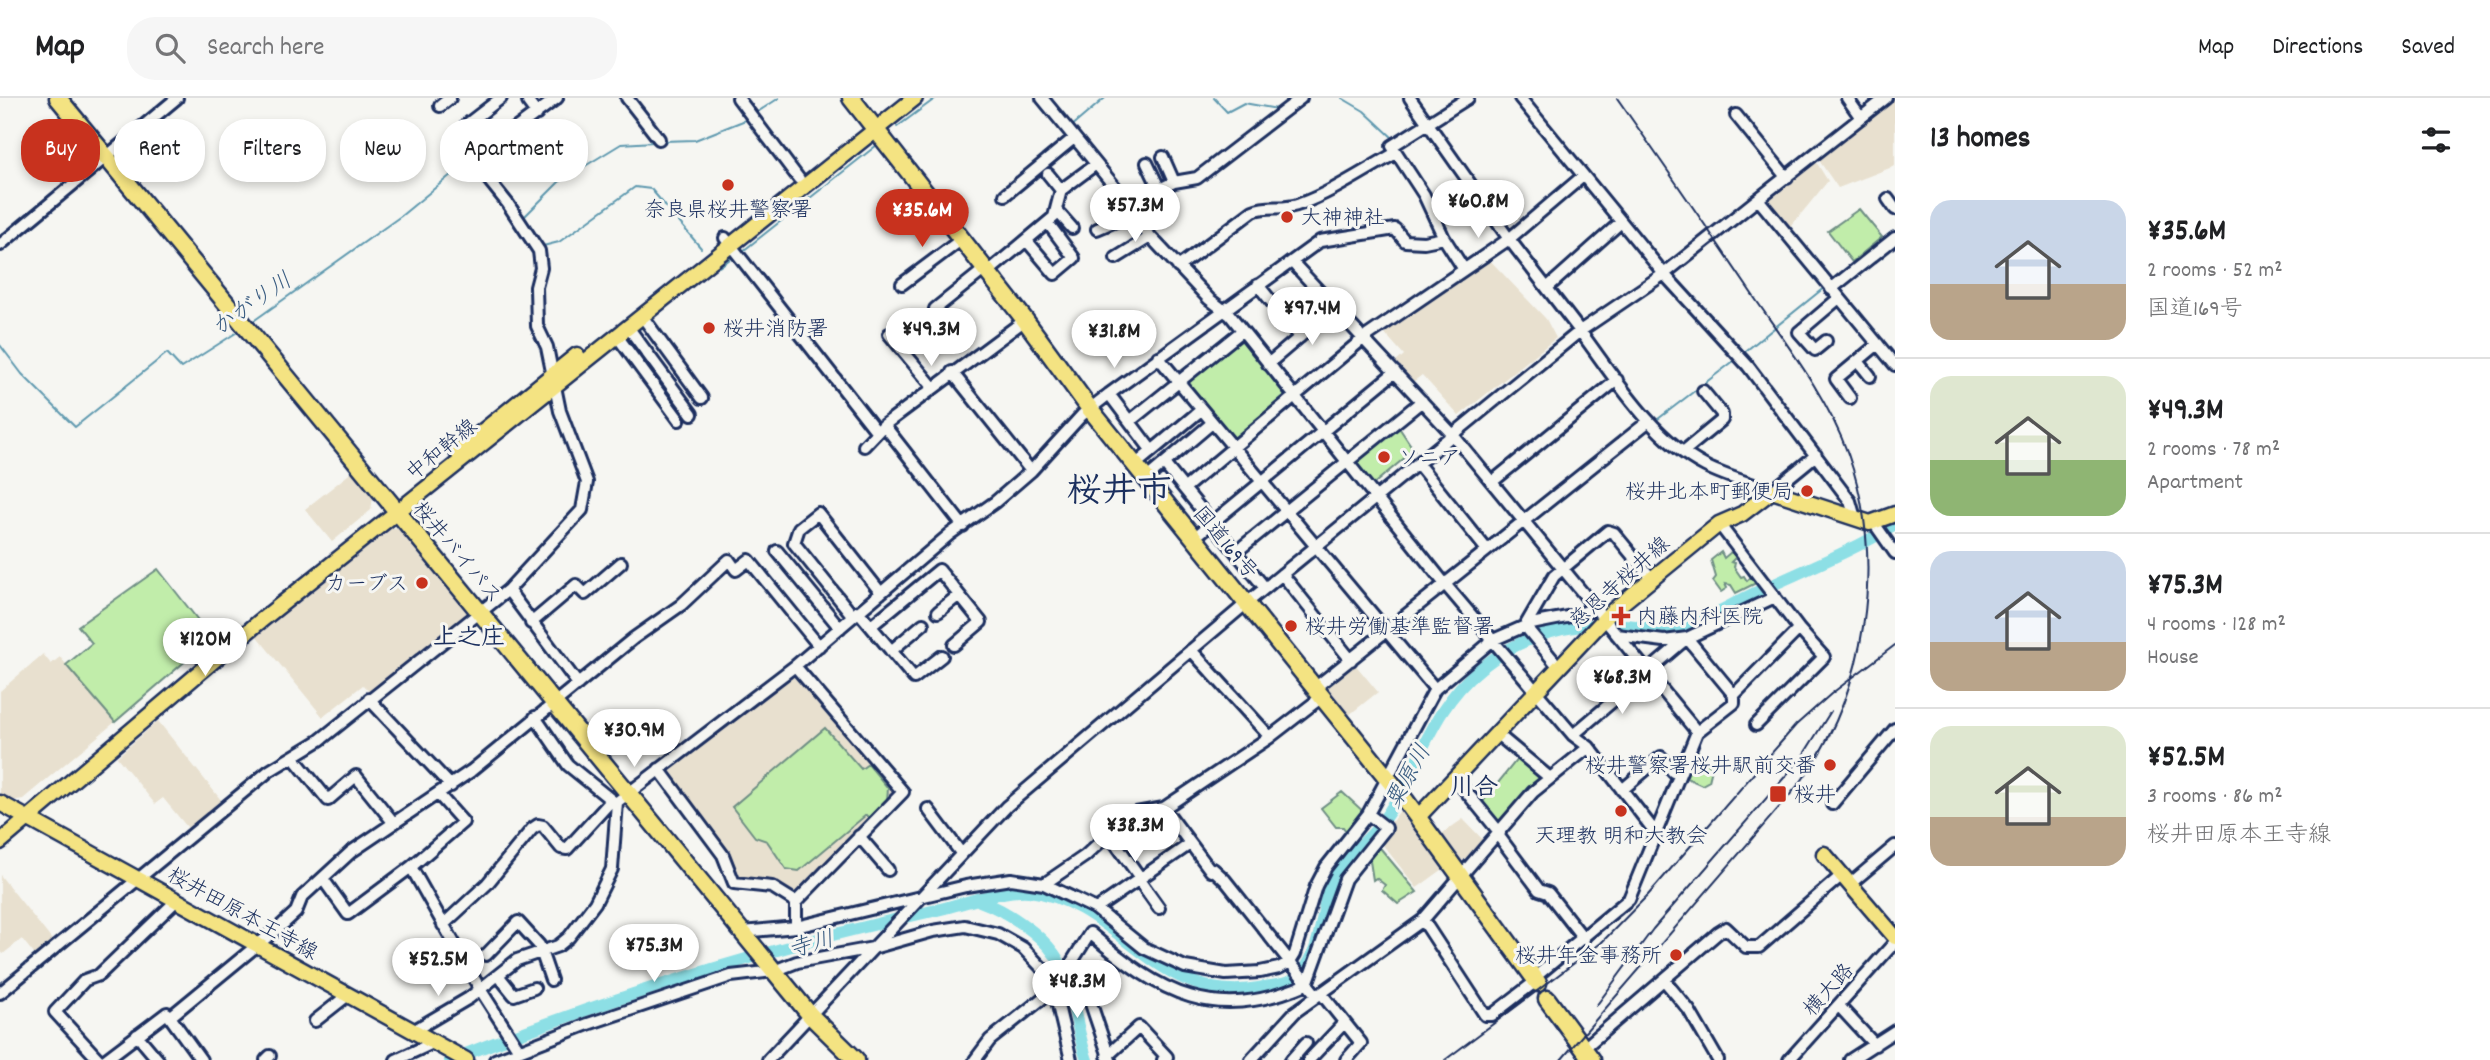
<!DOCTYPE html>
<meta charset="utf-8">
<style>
body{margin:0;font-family:Dekko,"Klee One",sans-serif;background:#f6f6f6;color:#202124;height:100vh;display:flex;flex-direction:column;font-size:26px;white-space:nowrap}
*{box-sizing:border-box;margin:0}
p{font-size:23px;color:#757577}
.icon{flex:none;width:38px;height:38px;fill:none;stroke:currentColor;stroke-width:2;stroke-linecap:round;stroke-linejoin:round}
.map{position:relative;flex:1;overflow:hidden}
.side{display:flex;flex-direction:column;background:#fff;width:595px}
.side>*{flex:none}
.banner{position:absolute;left:21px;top:21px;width:665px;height:63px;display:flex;gap:14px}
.price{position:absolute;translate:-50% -60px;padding:0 16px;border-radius:24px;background:#fff;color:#222;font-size:23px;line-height:46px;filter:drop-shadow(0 2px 4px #0008)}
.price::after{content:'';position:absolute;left:50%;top:42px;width:21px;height:16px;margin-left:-10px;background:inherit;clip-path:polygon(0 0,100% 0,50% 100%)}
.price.selected{background:#c8321e;color:#fff}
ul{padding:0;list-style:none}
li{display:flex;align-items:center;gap:21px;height:175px;padding:0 35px}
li+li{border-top:2px solid #e0e0e0}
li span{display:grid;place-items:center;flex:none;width:196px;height:140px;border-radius:21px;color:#555}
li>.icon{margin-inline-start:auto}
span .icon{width:84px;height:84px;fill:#fffc;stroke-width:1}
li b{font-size:30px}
h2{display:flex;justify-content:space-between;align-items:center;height:84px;padding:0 35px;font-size:30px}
.chip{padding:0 24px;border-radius:28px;background:#fff;box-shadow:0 4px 10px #0003;font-size:24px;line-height:63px}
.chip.selected{background:#c8321e;color:#fff}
header{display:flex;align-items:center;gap:42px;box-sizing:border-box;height:98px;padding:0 35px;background:#fff;border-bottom:2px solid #e0e0e0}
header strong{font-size:33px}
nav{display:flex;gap:38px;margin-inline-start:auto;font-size:24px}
.search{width:490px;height:63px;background:#f6f6f6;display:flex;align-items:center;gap:18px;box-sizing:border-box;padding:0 24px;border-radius:28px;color:#757577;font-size:26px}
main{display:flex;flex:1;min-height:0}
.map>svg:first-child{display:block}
.built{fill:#e8e0cf}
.green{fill:#c1edaa;stroke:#6e8e84;stroke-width:2}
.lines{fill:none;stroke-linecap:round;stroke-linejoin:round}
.stream{stroke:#5f99af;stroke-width:2}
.river{stroke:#8ddfe5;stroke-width:12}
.minor-casing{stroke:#1b2f5e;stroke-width:16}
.major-casing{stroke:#1b2f5e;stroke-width:19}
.highway-casing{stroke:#1b2f5e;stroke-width:21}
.minor{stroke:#f6f6f2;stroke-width:10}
.major{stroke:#f4e382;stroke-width:14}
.highway{stroke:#f4e382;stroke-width:16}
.rail{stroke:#1b2f5e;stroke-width:2}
.poi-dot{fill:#c8321e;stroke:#f6f6f2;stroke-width:2.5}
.labels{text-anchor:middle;stroke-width:6;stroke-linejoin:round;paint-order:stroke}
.poi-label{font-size:21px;fill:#1b2f5e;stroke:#f6f6f2;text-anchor:start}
.street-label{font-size:21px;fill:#1b2f5e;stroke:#f6f6f2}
.water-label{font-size:23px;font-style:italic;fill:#385b80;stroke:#f6f6f2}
.quarter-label{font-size:24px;font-weight:bold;fill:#1b2f5e;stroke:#f6f6f2}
.town-label{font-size:35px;font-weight:bold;fill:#1b2f5e;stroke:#f6f6f2}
</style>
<header>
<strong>Map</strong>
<div class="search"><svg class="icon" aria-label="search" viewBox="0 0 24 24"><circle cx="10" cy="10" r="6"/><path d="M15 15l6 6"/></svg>Search here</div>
<nav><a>Map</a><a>Directions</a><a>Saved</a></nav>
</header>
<main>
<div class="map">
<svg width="1895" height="962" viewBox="0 0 1895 962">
<rect width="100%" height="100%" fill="#f6f6f2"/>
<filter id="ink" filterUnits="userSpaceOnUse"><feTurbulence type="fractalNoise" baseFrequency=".0143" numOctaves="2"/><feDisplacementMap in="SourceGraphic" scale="14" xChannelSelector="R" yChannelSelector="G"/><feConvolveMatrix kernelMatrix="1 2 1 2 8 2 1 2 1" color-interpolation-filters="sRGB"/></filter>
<g filter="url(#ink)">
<path class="built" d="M 1892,0 L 1895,0 L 1895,68 L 1838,90 L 1818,61 Z
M 1815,62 L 1828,83 L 1787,133 L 1765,102 Z
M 1486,158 L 1546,221 L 1556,240 L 1459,318 L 1422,277 L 1413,284 L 1395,265 L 1404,257 L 1381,231 Z
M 353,373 L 373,399 L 371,412 L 332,444 L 305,411 Z
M 388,430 L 399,430 L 470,515 L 469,519 L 371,596 L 363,587 L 323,619 L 255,536 Z
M 43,556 L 51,566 L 60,559 L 115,624 L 23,701 L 11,703 L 0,697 L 0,593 Z
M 1354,565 L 1378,594 L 1349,617 L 1326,587 Z
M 795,573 L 897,693 L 821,774 L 793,796 L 735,777 L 666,676 Z
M 158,623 L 225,707 L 192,735 L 163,700 L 155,706 L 117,659 Z
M 1403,708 L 1446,769 L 1417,790 L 1379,742 Z
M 1463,721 L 1486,745 L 1459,765 L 1440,737 Z
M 0,777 L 56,847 L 38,861 L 22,841 L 3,856 L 0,852 Z"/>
<path class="green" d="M 1859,111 L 1882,139 L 1852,164 L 1828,133 Z
M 1243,239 L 1290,301 L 1234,346 L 1182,283 Z
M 1398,328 L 1414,352 L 1370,389 L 1354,366 Z
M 1721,454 L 1724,460 L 1731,454 L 1736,459 L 1731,464 L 1735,465 L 1734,469 L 1741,479 L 1744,478 L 1747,483 L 1753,477 L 1756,485 L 1736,495 L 1731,487 L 1725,486 L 1727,490 L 1721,494 L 1713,483 L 1716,479 L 1711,462 Z
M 158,471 L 212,540 L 115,624 L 66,567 L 92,545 L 78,528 Z
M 825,630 L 861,671 L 868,666 L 888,690 L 887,703 L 869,720 L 866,717 L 799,773 L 786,771 L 767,743 L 755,739 L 732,709 Z
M 1695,653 L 1698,653 L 1712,671 L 1709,683 L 1702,687 L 1684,679 Z
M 1518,660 L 1544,678 L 1499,728 L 1481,706 Z
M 1342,694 L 1366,716 L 1349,737 L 1343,729 L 1336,729 L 1321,710 Z
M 1376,745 L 1417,794 L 1398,806 L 1382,792 L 1385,787 L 1376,780 L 1373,782 L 1369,757 Z"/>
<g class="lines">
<path class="stream" d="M 1214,0 L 1227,14 L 1244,5 L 1277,11
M 1342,0 L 1364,13 L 1394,41
M 756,15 L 779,0
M 1446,20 L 1462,10
M 897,29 L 936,0
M 1071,29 L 1105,0
M 663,43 L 695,42 L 748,21
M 524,119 L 559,84 L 621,46 L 654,44
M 543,148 L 559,144 L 635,89 L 651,91 L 701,150
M 743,153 L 877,47
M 719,169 L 733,159
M 252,224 L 401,118 L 469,62 L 475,62
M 0,247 L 22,276 L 75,329 L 167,255 L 181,270 L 239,233
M 1742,256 L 1825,189
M 1658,321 L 1735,262"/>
<path class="river" d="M 980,803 C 1005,812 1040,835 1055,857 C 1071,879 1077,934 1087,962
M 450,962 C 604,902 767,850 928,814 C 954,809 1005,790 1029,793 C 1119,803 1157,909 1259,890 C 1269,888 1285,887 1293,882 C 1322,864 1320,815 1330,788 C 1340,763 1363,748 1379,728 C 1419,676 1426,614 1481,570 C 1524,536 1570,524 1625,527 C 1643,528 1659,533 1677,530 C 1704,524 1730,507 1755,495 C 1802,473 1851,454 1895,427"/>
<g class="minor-casing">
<path id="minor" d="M 627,0 L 659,41
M 738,0 L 799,81
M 1042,0 L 1129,106 L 1130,117 L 1209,201 L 1230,217 L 1444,485 L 1573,637 L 1589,649 L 1652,730 L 1657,732
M 1410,0 L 1509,141 L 1580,233 L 1664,176 L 1758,101
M 1520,0 L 1664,176 L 1748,268 L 1850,403 L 1855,420
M 1847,0 L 1861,20
M 1886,0 L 1758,101 L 1895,267
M 528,4 L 537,16
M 440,8 L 450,0
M 1736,17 L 1787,80
M 466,27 L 501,0
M 1163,59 L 1174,84
M 1147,65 L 1159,90
M 1048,76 L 1061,92
M 1005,97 L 1074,40
M 1888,101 L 1895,111
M 1129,106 L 1174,84 L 1197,80 L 1301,0
M 1057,113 L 1072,130
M 1097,131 L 1130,117
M 725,140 L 877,334
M 1027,143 L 1055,176 L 1074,160 L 1048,125
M 0,147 L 177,0
M 1116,160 L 1150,139
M 1292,164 L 1453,337 L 1697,634
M 1178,169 L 1253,113 C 1268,106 1284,113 1300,106 C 1333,94 1365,72 1396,55
M 1463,170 L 1444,140 L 1424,97 L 1392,48 L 1468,0
M 987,175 L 1054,119 L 1061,92 L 1096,66
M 902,186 L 962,141
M 1258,187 L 1300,239
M 1547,190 L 1621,124
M 1831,191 L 1895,140
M 935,211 L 985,171
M 642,218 L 702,300
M 628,229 L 692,316
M 889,236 L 933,289
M 617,238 L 679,322
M 1826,243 L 1815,252 L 1799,234 L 1839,200
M 1858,263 L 1870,278
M 1268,266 L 1335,209
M 952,274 L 1031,373
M 1109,296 L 1152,353
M 1850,300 L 1836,281 L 1878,246
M 1130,323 L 1242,233
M 884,327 L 963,428
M 864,348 L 884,327 L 1025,222
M 1683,354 L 1722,322 L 1722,316 L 1703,293
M 1164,366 L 1265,490
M 1418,366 L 1487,452
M 1135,367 L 1201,312
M 1147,380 L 1212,325
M 1492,384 L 1617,282
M 1185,390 L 1364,240 L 1509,141 L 1583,78
M 1874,425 L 1895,455
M 1719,426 L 1799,531 L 1824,559 L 1756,627
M 1195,439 L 1395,274
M 777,453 L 840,530
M 1236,454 L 1422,303
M 1282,476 L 1351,562
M 508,492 L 578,586
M 858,513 L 914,580 L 942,558
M 938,514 L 959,497
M 853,518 L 794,445 L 799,430 L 818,415 L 881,495
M 531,525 L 576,487 L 585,496 L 621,465
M 871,528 L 939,472 L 981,524 L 954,547
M 1617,537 L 1664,543 L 1687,540 L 1734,597
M 1191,552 L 1270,639
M 891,553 L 923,526
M 1558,568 L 1525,528 C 1546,521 1579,520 1594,509
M 1316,589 L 1649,323
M 1435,591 L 1493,542 L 1525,528 L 1554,478 L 1608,433 L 1614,435 L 1651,480
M 369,601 L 451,688
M 535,619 L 568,667 L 615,705
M 1496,635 L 1550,680
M 1573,637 L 1687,540 L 1775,499
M 293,659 L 328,702 L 356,678 L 393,724
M 659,671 L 723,757 L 734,785 L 772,789 L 796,804 L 903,694 L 795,568
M 1455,680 L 1500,735
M 1622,692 L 1661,659 L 1673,674 L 1680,676
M 1832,706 L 1895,631
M 1164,710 L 1211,773 L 1213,771 L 1225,782 L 1317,898
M 928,711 L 961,755
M 1109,736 L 1141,781
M 1498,737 L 1539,792 L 1548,795 L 1584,841
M 859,738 L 888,772
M 411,769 L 480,891 L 519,952
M 323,781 L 348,816 L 411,769 L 463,724 L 438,696
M 1139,782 L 1159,810
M 1044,786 L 1096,811 L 1144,850 L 1185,869 L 1226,876 L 1260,874 L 1279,870 L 1290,864 L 1295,856 L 1316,788 L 1326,769 L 1368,716 L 1435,591 L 1158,259
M 1850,786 L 1895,748
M 796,804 L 796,829 L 966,788 L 1011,781 L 1044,786 L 1085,758 L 1125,721 L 1136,715 L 1164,710 L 1270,639 L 1323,598
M 1096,811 L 1190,746
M 1423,822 L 1485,917 L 1492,917 L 1536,883
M 443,827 L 487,786 L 532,731 L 538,727 L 543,728 L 561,750 L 567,751 L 611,703
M 742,834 L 796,829
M 486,857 L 518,824 L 539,847 L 551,882
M 498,877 L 514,897 L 534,890
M 1534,880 L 1629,801 L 1697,634 L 1734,605 L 1734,597 L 1799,531
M 1664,882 L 1689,912 L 1718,962
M 0,895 L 269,673 L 320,642 L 508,492 L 582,412 L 587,384 L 560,313 L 547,249 L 537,228 L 536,189 L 541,170 L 539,153 L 508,106 L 476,66 L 485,53 L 557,0
M 1321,895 L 1361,945 L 1346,962
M 1839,908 L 1875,947
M 170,919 L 201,962
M 315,923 L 348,897
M 413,933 L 469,900 L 517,862 L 558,848 L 569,839 L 595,805 L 612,771 L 617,704 L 795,568 L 950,436 L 995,404 L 1031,373 L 1082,317 L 1109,296 L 1320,143 L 1395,131 L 1405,143 L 1424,144 L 1444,140
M 137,937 L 158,962
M 1584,950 L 1718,835 L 1726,830 L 1746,849 L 1759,849 L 1842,777
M 1107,958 L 1139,929 L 1167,959 L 1163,962
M 99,962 L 55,914 L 85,882 L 99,877 L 177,802
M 105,962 L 167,915 L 170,919 L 283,826 L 296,814 L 302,799 L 351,754 L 471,673 L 634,540 L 681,507 L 729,462 L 736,472 L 749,462 L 819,548
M 266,962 L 270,958
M 396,962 L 435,944
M 495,962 L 588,926 L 731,878 L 774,873 L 797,864 L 873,850 L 933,833 L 965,828 L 998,836 L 1023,850 L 1044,872 L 1056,899 L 1071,962
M 768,962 L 1007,708 L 1248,504 L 1580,233 C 1616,281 1651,340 1705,368 C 1726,379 1750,385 1772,393 L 1816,357
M 975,962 L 990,942 L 1053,892
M 1110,962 L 1084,885 L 1073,862 L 1090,835 C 1160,896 1215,926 1307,886 L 1345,781 L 1386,730 L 1368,716
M 1251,962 L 1295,914 L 1423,822 L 1533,694 L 1589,649
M 1291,962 L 1306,945
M 1309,962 L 1344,925
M 1789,962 L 1895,844
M 1850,962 L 1895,933"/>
</g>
<g class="major-casing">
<path id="major" d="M 457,354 L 577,257
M 0,705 L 466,962
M 1418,719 L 1610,515 L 1719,426 L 1742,416 L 1772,393 L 1870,425 L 1895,416
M 0,744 L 258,525 L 915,0
M 1824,756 L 1895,839"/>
</g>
<g class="highway-casing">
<path id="highway" d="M 58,0 L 811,918 L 856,962
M 851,0 L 1025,222 L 1090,311 L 1405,702 L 1538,885
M 1547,901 L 1592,962"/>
</g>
<use href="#minor" class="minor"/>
<use href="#major" class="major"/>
<use href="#highway" class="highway"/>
<path class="rail" d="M 1596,908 L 1653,831 L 1802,659 L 1831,613
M 1445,962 L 1601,845 L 1648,797 L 1796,627 L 1831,596 L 1895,547
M 1561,962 L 1800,685 C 1867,594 1886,463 1848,356 C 1827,299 1790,251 1756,202 C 1710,134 1664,67 1617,0"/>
</g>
</g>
<g class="poi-dot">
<circle cx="728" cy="87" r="7"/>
<circle cx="1287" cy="119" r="7"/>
<circle cx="709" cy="230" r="7"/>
<circle cx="1384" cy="359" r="7"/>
<circle cx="1807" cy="393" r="7"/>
<circle cx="422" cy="485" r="7"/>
<path d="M1617.5 507.5h7v7h7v7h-7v7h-7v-7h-7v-7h7z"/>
<circle cx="1291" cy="528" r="7"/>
<circle cx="1830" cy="667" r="7"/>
<rect x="1769" y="687" width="18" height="18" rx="3.5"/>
<circle cx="1621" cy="713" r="7"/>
<circle cx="1676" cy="857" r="7"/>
</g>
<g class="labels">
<g class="poi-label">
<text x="728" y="118" text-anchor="middle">奈良県桜井警察署</text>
<text x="1301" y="126">大神神社</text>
<text x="723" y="237">桜井消防署</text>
<text x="1398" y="366">ソニア</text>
<text x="1793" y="400" text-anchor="end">桜井北本町郵便局</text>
<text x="408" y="492" text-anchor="end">カーブス</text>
<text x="1637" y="525">内藤内科医院</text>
<text x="1305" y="535">桜井労働基準監督署</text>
<text x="1816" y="674" text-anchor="end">桜井警察署桜井駅前交番</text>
<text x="1794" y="703">桜井</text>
<text x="1621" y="744" text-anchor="middle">天理教 明和大教会</text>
<text x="1662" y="864" text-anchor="end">桜井年金事務所</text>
</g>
<g class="street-label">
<text transform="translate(441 351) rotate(-39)" y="7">中和幹線</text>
<text transform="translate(1226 444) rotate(50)" y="7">国道169号</text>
<text transform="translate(458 454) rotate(50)" y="7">桜井バイパス</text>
<text transform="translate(1619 484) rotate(-42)" y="7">慈恩寺桜井線</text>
<text transform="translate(243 815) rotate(29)" y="7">桜井田原本王寺線</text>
<text transform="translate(1828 891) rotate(-48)" y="7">横大路</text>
</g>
<g class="water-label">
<text transform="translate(251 205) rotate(-35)" y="8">かがり川</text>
<text transform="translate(1407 678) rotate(-61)" y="8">粟原川</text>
<text transform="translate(811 845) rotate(-16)" y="8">寺川</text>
</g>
<g class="quarter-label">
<text x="469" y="546">上之庄</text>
<text x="1474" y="696">川合</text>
</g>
<g class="town-label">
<text x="1119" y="403">桜井市</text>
</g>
</g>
</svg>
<b class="price" style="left:1478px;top:142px">¥60.8M</b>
<b class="price" style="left:1135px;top:146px">¥57.3M</b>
<b class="price selected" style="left:922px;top:151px">¥35.6M</b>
<b class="price" style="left:1312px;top:249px">¥97.4M</b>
<b class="price" style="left:931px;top:270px">¥49.3M</b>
<b class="price" style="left:1114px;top:272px">¥31.8M</b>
<b class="price" style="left:205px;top:580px">¥120M</b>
<b class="price" style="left:1622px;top:618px">¥68.3M</b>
<b class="price" style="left:634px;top:671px">¥30.9M</b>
<b class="price" style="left:1135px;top:766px">¥38.3M</b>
<b class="price" style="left:654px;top:886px">¥75.3M</b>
<b class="price" style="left:438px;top:900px">¥52.5M</b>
<b class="price" style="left:1077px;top:922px">¥48.3M</b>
<div class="banner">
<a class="chip selected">Buy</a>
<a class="chip">Rent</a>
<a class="chip">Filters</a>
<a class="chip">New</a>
<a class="chip">Apartment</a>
</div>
</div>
<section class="side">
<h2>13 homes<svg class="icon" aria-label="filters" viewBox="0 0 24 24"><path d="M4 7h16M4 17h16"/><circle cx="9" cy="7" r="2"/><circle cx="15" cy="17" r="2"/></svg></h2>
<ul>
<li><span style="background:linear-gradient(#c9d6e8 60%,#b9a48a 0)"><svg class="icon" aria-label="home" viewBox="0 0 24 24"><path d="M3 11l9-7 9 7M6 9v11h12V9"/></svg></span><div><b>¥35.6M</b><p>2 rooms · 52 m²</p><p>国道169号</p></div></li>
<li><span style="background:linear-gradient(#dfe7d0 60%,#8fb573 0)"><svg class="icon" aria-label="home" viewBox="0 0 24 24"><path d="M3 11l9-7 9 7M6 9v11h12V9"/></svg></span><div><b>¥49.3M</b><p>2 rooms · 78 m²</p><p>Apartment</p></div></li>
<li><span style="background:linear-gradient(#c9d6e8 65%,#b9a48a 0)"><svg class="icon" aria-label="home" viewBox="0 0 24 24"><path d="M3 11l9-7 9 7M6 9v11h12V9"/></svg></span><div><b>¥75.3M</b><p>4 rooms · 128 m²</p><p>House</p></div></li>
<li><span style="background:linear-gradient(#dfe7d0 65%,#b9a48a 0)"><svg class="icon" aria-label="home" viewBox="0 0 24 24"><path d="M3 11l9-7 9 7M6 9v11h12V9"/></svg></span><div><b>¥52.5M</b><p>3 rooms · 86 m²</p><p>桜井田原本王寺線</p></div></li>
</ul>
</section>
</main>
